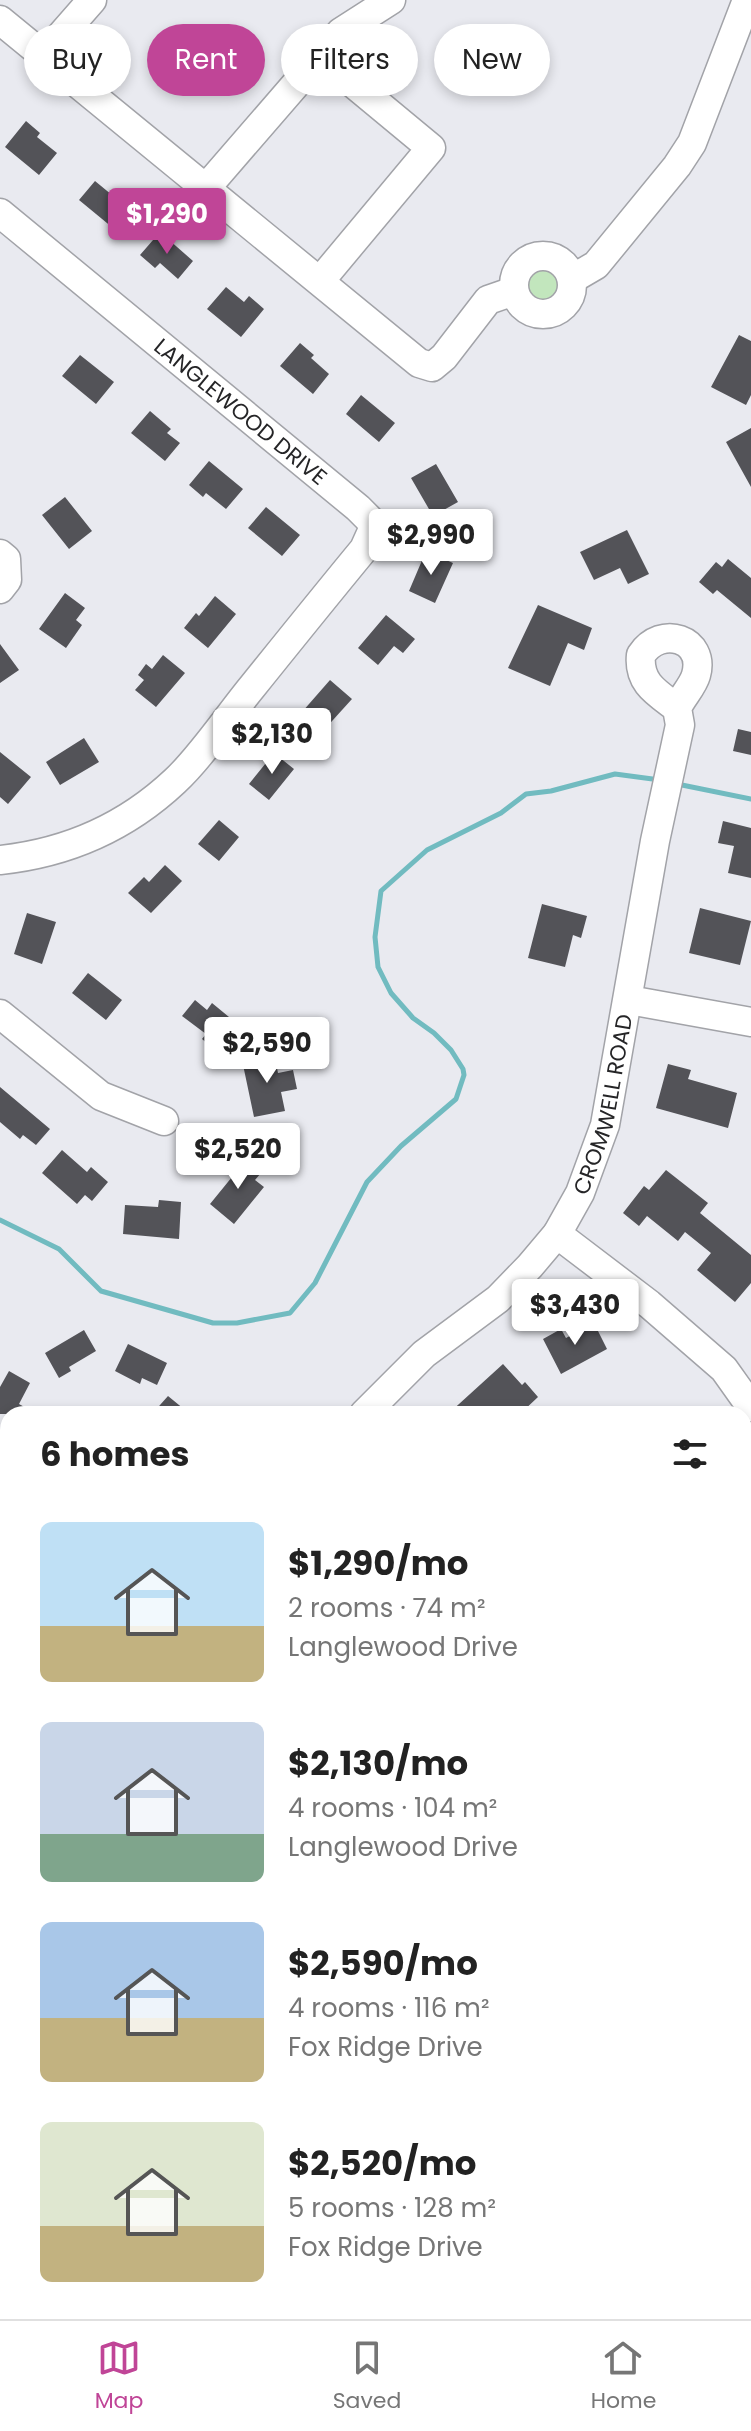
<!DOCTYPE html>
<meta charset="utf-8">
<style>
body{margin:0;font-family:Poppins,sans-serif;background:#f2f2f2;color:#222;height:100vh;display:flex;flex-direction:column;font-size:30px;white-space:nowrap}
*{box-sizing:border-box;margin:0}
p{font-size:26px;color:#767676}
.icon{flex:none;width:44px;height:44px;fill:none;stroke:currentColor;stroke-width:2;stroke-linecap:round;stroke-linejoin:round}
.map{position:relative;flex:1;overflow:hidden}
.drawer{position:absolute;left:0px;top:1406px;width:752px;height:914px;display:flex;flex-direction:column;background:#fff;border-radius:24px 24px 0 0;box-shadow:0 4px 12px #0003}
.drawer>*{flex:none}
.guide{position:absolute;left:24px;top:24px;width:704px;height:72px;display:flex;gap:16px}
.price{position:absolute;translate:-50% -68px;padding:0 18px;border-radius:8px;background:#fff;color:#222;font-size:26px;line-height:52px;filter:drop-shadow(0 2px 4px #0008)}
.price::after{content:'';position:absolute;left:50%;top:48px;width:24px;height:18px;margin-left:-12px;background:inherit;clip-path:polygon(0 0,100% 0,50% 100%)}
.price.current{background:#c04597;color:#fff}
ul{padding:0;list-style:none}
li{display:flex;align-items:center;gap:24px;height:200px;padding:0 40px}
li span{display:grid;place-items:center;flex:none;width:224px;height:160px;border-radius:12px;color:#555}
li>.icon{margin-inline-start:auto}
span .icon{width:96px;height:96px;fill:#fffc;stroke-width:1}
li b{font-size:34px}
h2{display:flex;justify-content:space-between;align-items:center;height:96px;padding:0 40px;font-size:34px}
.pill{padding:0 28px;border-radius:36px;background:#fff;box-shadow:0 4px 12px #0003;font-size:28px;line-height:72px}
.pill.current{background:#c04597;color:#fff}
.tab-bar{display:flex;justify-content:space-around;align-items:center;height:112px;border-top:2px solid #e0e0e0;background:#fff;font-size:22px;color:#767676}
.tab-bar a{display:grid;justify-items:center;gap:4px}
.tab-bar .current{color:#c04597}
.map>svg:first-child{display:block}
.green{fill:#c2e6bd}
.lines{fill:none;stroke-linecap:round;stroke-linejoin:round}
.stream{stroke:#71bbc0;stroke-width:5}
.building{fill:#535358}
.minor-casing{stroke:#a2a3a8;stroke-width:31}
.minor{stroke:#fff;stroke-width:28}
.labels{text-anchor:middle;stroke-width:8;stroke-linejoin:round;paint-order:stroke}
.street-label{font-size:22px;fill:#252527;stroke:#e9eaf0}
</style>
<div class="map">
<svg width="751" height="2319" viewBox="0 0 751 2319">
<rect width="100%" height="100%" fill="#e9eaf0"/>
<path class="green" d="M521 284a22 22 0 1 1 44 0a22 22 0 1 1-44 0Z
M 744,1781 L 751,1786 L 751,2319 L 302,2319 L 293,2312 L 744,2312 Z"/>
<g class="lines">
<path class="stream" d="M 677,784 L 751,799
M 0,1220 L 59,1249 L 101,1291 L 213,1323 L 237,1323 L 290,1313 L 315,1283 L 367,1182 L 401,1146 L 456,1099 L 464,1075 L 463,1069 L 451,1050 L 434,1033 L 413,1018 L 391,993 L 378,967 L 375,937 L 381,891 L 427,850 L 501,813 L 526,794 L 551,791 L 615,774 L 660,780
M 744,1878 L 751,1869"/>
</g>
<path class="building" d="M 26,121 L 40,133 L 37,137 L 57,153 L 39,175 L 5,147 Z
M 95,181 L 129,209 L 113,228 L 79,200 Z
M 160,232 L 193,261 L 178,279 L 160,263 L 155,268 L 140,255 Z
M 226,287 L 244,302 L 249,296 L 264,309 L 241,337 L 207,309 Z
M 739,335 L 751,341 L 751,395 L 746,405 L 711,387 Z
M 300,343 L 314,355 L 311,358 L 329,374 L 313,394 L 280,366 Z
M 80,355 L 114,382 L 96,404 L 62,376 Z
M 361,395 L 395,423 L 379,442 L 346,414 Z
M 150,411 L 171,429 L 167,433 L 180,443 L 165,461 L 131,433 Z
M 751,428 L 751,487 L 726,442 Z
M 209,461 L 243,489 L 226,509 L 206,493 L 203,497 L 189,485 Z
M 436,464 L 458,502 L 433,516 L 411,478 Z
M 65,497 L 92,531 L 69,549 L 42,515 Z
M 266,507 L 300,535 L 282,556 L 248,528 Z
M 627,530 L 649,574 L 628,584 L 620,568 L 594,580 L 580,552 Z
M 426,551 L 453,563 L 435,603 L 409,591 Z
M 728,559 L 751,578 L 751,618 L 717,590 L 713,594 L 699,582 L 716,562 L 722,567 Z
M 65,593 L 85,608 L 76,620 L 82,625 L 66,648 L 39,629 Z
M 215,596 L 236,614 L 208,648 L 184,628 L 196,613 L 199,616 Z
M 538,605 L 592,628 L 584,650 L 568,643 L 550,686 L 508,668 Z
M 386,615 L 415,639 L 403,653 L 394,646 L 378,665 L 358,648 Z
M 0,644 L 19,670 L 0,683 Z
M 163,655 L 185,673 L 156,707 L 135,690 L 144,680 L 138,675 L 146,664 L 152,669 Z
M 330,680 L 352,699 L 323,731 L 302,712 Z
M 738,729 L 751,732 L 751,755 L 733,751 Z
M 84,738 L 99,762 L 60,785 L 46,762 Z
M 0,752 L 31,777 L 8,804 L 0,797 Z
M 274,753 L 294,769 L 269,800 L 249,784 Z
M 219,820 L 239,837 L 219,861 L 198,844 Z
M 723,821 L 751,828 L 751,878 L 728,873 L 734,846 L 718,843 Z
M 165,865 L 182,881 L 151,913 L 128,893 L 144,877 L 149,882 Z
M 542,904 L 587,916 L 581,938 L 573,935 L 565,967 L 528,958 Z
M 700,908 L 751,921 L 740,965 L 689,953 Z
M 27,913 L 56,922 L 42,964 L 14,954 Z
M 88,973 L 122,1000 L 106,1020 L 72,993 Z
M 195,1000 L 207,1010 L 212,1003 L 246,1031 L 228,1054 L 217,1045 L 214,1049 L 202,1039 L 206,1034 L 182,1016 Z
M 274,1054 L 278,1073 L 293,1070 L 297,1089 L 281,1092 L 285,1111 L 254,1117 L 242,1060 Z
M 668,1064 L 691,1070 L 688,1079 L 737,1093 L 728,1128 L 656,1108 Z
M 0,1087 L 50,1129 L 36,1145 L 23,1135 L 20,1139 L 0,1122 Z
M 62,1150 L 87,1172 L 91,1167 L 108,1182 L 92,1201 L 85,1195 L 77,1204 L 42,1173 Z
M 241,1157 L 261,1173 L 255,1180 L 264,1187 L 234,1224 L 210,1204 L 232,1177 L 228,1174 Z
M 666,1170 L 708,1203 L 700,1213 L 751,1255 L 751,1283 L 735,1302 L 697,1270 L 711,1253 L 685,1232 L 678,1241 L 647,1216 L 639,1226 L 623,1213 L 644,1186 L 649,1190 Z
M 159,1200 L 181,1202 L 179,1239 L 123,1234 L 125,1205 L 158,1207 Z
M 594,1323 L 607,1349 L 561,1374 L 543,1339 L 561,1329 L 566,1338 Z
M 84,1330 L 96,1351 L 69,1367 L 71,1371 L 59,1378 L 45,1353 Z
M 128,1344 L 167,1363 L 157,1385 L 142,1378 L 140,1384 L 115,1371 Z
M 503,1364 L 522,1385 L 525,1382 L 538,1397 L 520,1414 L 448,1414 Z
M 9,1371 L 30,1383 L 19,1404 L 37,1414 L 0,1414 L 0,1387 Z
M 168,1396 L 190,1414 L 152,1414 Z"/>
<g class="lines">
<g class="minor-casing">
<g id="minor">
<path d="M 0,20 L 419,363 L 432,367 L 444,357 L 488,300 L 514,291"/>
<path d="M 43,56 L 92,0"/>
<path d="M 320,56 L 431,148 L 320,281"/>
<path d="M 206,188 L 341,32 L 391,0"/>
<path id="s1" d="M 0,213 L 358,508 L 370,520 L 373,529 L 364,549 C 326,595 289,641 252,687 C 229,715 200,758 175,781 C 125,828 67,853 0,860"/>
<circle cx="543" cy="285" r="29"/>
<path d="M 572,279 L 596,265 L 677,166 L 692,143 L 747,0"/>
<path d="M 0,554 L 6,559 L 7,580 L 0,589"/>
<path d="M 629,1000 L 751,1022"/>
<path d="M 0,1014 L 101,1096 L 164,1121"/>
<path d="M 557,1234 L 649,1304 L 724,1369 L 751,1407"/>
<path id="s2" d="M 364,1414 L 424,1354 L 498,1299 L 530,1266 L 557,1234 L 580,1193 L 605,1125 L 655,841 L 680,725 L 677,708 C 682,697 693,686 696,675 C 706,639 661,624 641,655 C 638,683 657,693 677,708"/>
<path d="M 744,1552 L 751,1543"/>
<path d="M 0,1857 L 8,1848"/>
<path d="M 0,2115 L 8,2121"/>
<path d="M 0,2268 L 8,2258"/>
<path d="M 0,2289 L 8,2296"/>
<path d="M 26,2312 L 32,2319"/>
<path d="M 618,2312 L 618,2319"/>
</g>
</g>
<use href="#minor" class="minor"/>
</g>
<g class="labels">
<g class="street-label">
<text dy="8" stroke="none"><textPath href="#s1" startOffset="312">LANGLEWOOD DRIVE</textPath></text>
<text dy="8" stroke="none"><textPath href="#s2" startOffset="404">CROMWELL ROAD</textPath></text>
</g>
</g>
</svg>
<b class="price current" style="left:167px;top:256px">$1,290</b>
<b class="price" style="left:431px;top:577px">$2,990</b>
<b class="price" style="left:272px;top:776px">$2,130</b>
<b class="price" style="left:267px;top:1085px">$2,590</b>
<b class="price" style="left:238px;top:1191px">$2,520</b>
<b class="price" style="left:575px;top:1347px">$3,430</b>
<div class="guide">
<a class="pill">Buy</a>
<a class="pill current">Rent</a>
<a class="pill">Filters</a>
<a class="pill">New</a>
</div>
<section class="drawer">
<h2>6 homes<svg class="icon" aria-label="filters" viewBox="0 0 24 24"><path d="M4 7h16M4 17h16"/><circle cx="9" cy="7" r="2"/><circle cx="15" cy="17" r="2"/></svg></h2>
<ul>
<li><span style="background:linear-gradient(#bfe0f5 65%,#c2b280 0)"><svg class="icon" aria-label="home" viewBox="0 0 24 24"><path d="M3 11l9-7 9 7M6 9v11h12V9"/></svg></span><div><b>$1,290/mo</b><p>2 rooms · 74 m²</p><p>Langlewood Drive</p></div></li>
<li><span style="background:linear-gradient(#c9d6e8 70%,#7fa58c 0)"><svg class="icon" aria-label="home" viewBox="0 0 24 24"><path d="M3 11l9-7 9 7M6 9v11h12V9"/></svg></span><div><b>$2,130/mo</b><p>4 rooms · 104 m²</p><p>Langlewood Drive</p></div></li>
<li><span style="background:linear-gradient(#a9c7e8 60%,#c2b280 0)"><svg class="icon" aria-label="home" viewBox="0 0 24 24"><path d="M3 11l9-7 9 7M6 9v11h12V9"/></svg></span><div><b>$2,590/mo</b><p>4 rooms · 116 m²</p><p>Fox Ridge Drive</p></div></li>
<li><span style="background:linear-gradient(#dfe7d0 65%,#c2b280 0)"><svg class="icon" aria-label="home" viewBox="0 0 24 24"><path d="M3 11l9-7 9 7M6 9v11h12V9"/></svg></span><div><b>$2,520/mo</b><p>5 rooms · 128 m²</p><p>Fox Ridge Drive</p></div></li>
</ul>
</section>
</div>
<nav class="tab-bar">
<a class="current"><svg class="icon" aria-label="map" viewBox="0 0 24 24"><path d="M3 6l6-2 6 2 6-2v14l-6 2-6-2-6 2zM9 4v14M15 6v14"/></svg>Map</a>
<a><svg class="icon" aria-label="saved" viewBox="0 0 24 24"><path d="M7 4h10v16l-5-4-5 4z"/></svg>Saved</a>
<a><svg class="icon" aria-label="home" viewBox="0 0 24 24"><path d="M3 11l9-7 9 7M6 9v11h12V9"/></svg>Home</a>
</nav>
